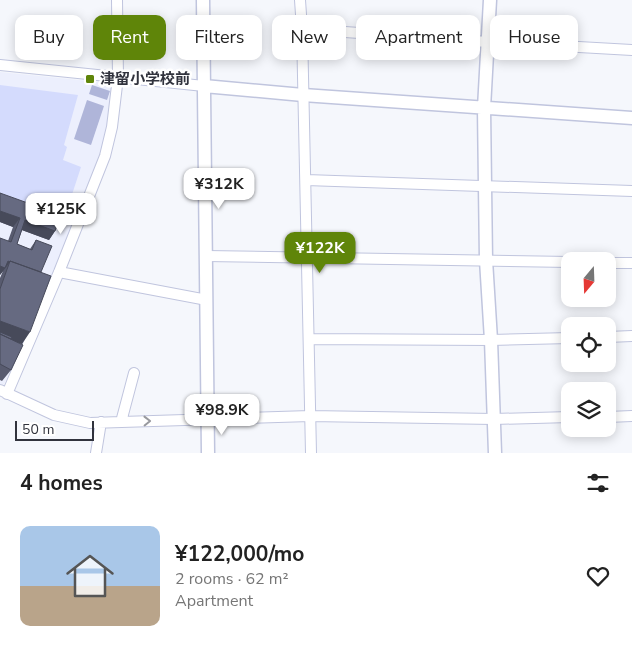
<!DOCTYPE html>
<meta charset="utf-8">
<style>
body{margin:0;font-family:"Nunito Sans","Noto Sans JP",sans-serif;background:#f2f2f2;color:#222;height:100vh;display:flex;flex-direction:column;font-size:19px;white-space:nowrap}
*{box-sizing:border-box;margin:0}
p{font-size:16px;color:#767676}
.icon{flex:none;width:28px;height:28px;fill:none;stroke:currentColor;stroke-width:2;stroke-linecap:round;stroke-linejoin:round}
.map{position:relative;height:453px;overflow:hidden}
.sheet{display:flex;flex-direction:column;background:#fff;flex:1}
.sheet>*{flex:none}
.guide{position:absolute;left:15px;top:15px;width:602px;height:45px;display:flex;gap:10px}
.needle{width:32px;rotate:199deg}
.controls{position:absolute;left:561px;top:252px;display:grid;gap:10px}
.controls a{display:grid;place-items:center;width:55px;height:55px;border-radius:10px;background:#fff;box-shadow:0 2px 12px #0003;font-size:25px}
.scale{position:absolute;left:15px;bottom:12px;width:79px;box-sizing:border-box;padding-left:5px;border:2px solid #31333d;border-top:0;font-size:14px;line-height:18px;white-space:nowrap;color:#31333d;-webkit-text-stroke:4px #fff;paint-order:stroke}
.price{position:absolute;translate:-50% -42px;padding:0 11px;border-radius:10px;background:#fff;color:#222;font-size:16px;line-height:32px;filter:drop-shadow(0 1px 2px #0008)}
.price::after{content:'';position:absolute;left:50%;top:30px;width:15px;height:11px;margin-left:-8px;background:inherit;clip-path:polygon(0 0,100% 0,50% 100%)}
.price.on{background:#5f8509;color:#fff}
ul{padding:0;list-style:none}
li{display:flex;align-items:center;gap:15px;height:125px;padding:0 20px}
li+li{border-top:1px solid #e0e0e0}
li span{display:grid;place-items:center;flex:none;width:140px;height:100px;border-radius:10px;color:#555}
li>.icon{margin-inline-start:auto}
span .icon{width:60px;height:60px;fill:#fffc;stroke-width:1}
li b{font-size:21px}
h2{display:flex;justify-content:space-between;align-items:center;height:60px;padding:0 20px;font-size:21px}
.chip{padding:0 18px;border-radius:10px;background:#fff;box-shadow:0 2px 12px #0003;font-size:18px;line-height:45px}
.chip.on{background:#5f8509;color:#fff}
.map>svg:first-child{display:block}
.built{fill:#eceffd}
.green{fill:#d4dbfd}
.water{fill:#afb5d9}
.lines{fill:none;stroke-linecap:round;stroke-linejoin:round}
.minor-casing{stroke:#c0c5de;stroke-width:12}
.tertiary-casing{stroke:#c0c5de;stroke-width:15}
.minor{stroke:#fff;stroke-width:10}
.tertiary{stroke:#fff;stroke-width:12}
.wall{fill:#585b6f}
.shaded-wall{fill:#474a5a}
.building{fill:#666a81;stroke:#474a5a}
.oneway{stroke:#98999e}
.poi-dot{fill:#5f8509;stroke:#fff;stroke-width:2}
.labels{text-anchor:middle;stroke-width:5;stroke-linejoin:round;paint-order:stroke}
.poi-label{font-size:15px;font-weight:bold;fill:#31333d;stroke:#fff;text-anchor:start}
</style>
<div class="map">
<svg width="632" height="453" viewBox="0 0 632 453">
<rect width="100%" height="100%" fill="#f5f7fc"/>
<path class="built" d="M 0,72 L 109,83 L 112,88 L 108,125 L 101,153 L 91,179 L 29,332 L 4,384 L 0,384 Z"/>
<path class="green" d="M 0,85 L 78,95 L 64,145 L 67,147 L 63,160 L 81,167 L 63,222 L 0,199 Z"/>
<path class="water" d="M 92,85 L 110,91 L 107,100 L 89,94 Z
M 87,100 L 104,106 L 91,145 L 74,139 Z"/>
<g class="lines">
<g class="minor-casing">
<path id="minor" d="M 300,0 L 302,29 L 311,453
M 302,29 L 488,42 L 632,50
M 0,65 L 204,86
M 306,180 L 632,191
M 206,256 L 570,262
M 608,263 L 632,263
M 59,272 L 207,300
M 608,337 L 632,336
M 309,339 L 491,340 L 570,338
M 0,390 L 54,415 L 90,423 L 310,416 L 494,419 L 570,417
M 7,394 L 59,272 L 105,156 L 112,127 L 118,77 L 117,0
M 608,417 L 632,416
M 121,422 L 134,373
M 96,453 L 101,422"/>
</g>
<g class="tertiary-casing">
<path id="tertiary" d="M 203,0 L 208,453
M 490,0 L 484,108 L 485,186 L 486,260 L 491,340 L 495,453
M 204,86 L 303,95 L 632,118"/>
</g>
<use href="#minor" class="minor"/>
<use href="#tertiary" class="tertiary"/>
</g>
<path class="wall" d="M 0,193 L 55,231 L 49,240 L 22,230 L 17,244 L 30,249 L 36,240 L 41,272 L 22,344 L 18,343 L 11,370 L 2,381 L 0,380 L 0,278 L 3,271 L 0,275 L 8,241 L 13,227 L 0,222 Z"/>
<path class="shaded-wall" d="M 0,211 L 20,218 L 13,227 L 0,222 Z
M 25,220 L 55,231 L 49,240 L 19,229 Z
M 8,261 L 10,262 L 0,275 L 0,266 Z
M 0,321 L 30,332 L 22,344 L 0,336 Z"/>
<path class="building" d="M 0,193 L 61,215 L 55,231 L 25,220 L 17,244 L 32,250 L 36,240 L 52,246 L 41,272 L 10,261 L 10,262 L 8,261 L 5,268 L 0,266 L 0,238 L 11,242 L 20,218 L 0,211 Z
M 10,261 L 51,276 L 30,332 L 0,321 L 0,289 Z
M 0,332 L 12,337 L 11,339 L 0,334 Z
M 0,334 L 23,345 L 11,370 L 0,364 Z"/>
<defs><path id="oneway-chevron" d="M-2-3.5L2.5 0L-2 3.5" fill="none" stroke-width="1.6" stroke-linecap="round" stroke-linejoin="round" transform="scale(1.25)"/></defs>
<use class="oneway" href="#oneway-chevron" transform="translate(147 421) rotate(-1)"/>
<rect class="poi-dot" x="85" y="74" width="10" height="10" rx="2.5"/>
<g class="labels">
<g class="poi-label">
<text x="100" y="84">津留小学校前</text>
</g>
</g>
</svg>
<div class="controls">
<a><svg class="needle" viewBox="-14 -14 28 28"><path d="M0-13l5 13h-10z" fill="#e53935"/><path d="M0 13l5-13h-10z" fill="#767676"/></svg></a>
<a><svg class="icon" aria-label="locate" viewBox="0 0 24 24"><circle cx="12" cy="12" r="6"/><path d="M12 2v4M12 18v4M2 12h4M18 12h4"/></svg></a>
<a><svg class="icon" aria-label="layers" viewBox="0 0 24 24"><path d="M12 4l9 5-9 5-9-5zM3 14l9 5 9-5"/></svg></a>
</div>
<div class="scale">50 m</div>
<b class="price" style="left:219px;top:210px">¥312K</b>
<b class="price" style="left:61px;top:235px">¥125K</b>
<b class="price on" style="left:320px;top:274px">¥122K</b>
<b class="price" style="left:222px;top:436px">¥98.9K</b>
<div class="guide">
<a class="chip">Buy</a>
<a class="chip on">Rent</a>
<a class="chip">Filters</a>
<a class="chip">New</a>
<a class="chip">Apartment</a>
<a class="chip">House</a>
</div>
</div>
<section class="sheet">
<h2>4 homes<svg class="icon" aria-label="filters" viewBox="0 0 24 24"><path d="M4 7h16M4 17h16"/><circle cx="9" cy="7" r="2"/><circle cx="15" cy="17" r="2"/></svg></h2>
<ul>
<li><span style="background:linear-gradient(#a9c7e8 60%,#b9a48a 0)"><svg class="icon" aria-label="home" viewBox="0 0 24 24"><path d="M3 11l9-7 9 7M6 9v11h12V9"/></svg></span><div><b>¥122,000/mo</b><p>2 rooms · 62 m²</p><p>Apartment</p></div><svg class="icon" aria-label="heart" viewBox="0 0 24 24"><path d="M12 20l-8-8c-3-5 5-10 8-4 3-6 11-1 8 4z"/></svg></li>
</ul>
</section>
